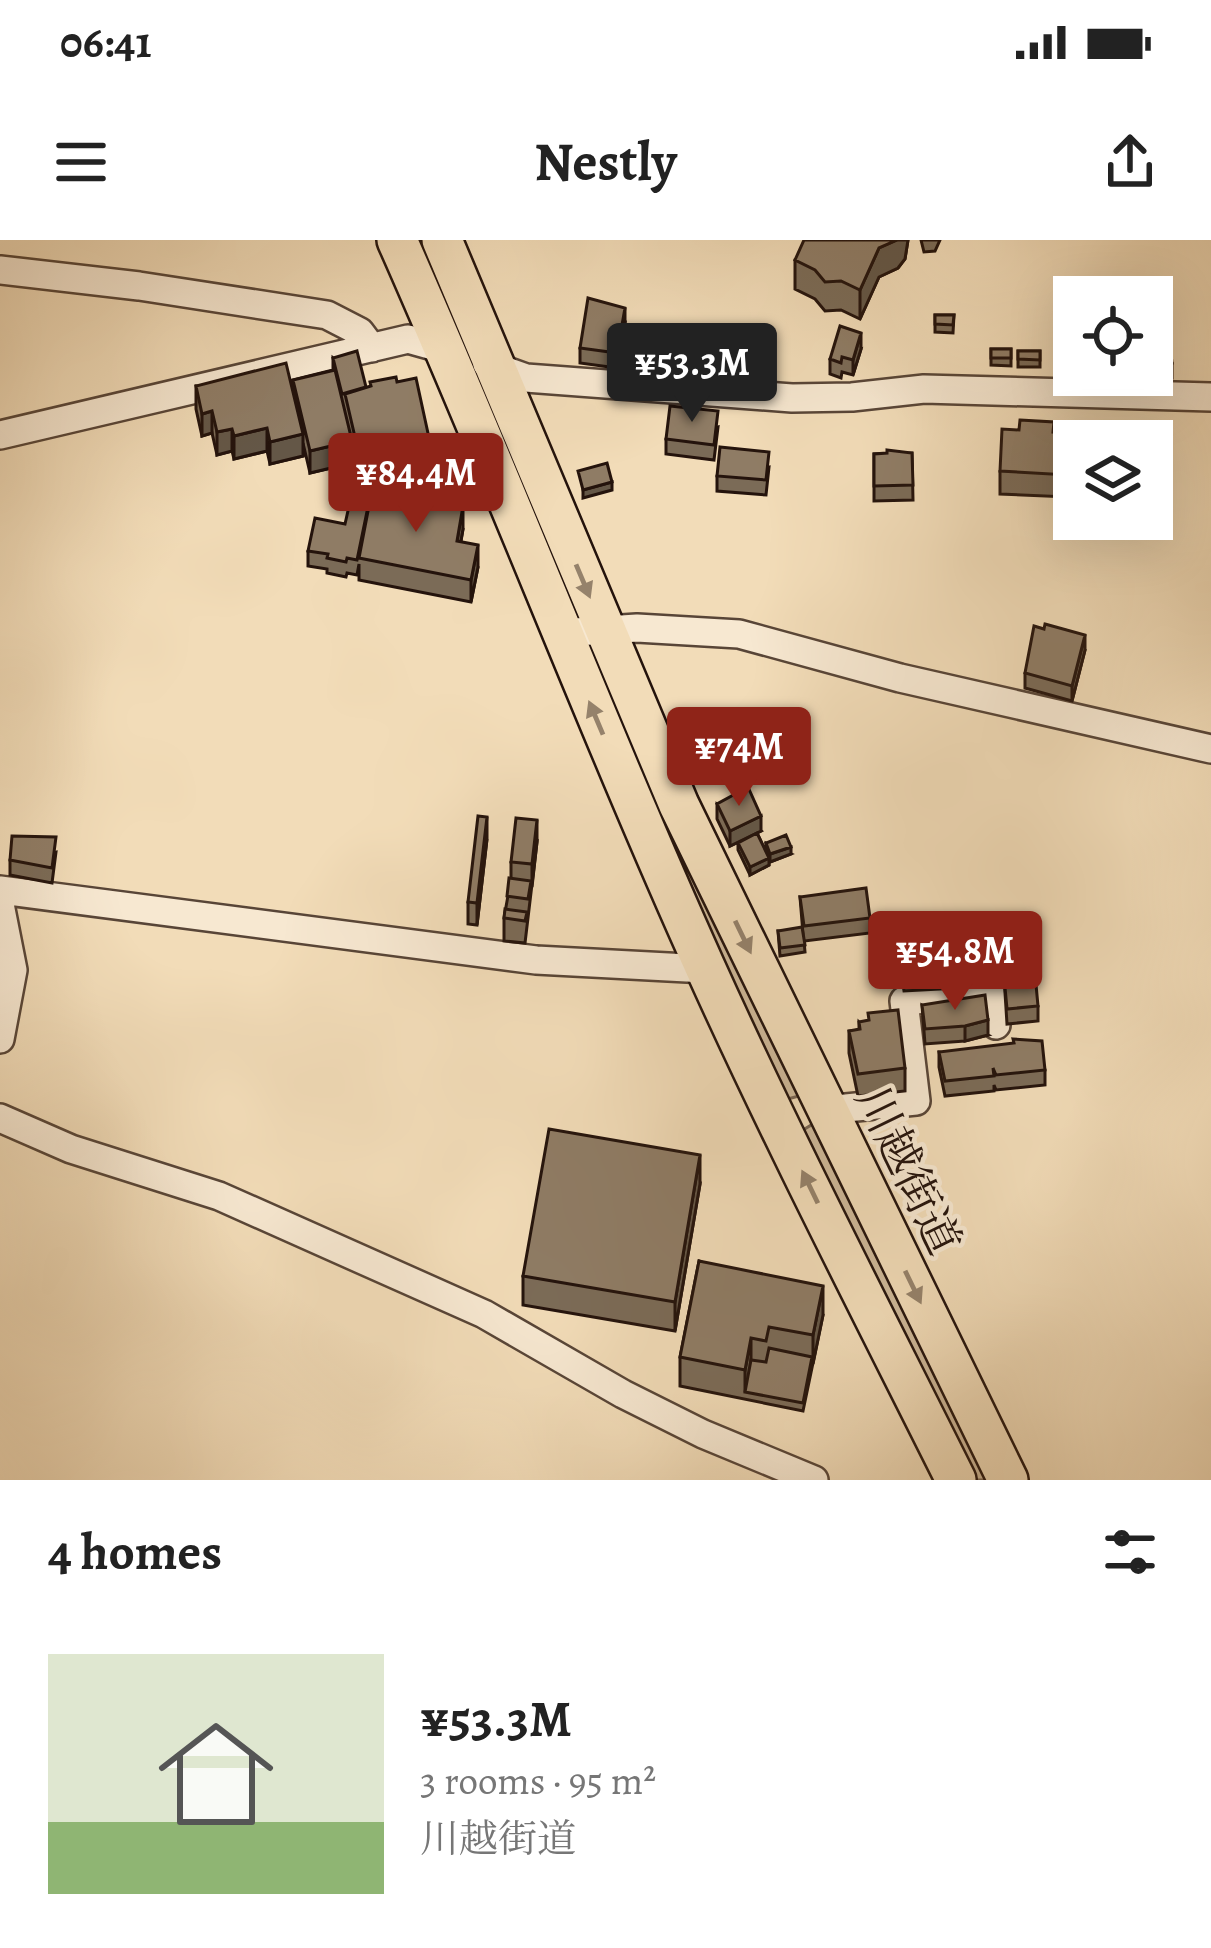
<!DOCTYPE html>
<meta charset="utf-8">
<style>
body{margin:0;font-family:Alegreya,"Noto Serif JP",serif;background:#f2f2f2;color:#222;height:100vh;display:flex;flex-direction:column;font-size:45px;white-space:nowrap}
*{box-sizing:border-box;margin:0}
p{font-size:39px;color:#767676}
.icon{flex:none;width:66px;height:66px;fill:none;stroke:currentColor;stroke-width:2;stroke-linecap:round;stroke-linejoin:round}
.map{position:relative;height:1240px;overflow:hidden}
.side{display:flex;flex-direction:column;background:#fff;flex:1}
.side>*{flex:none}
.buttons{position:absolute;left:1053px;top:36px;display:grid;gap:24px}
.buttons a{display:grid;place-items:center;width:120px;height:120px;border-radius:0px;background:#fff;box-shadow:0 12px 48px #0002;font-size:60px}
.price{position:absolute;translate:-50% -102px;padding:0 27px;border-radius:12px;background:#8f2418;color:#fff;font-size:39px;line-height:78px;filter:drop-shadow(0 3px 6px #0008)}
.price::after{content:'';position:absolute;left:50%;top:72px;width:36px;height:27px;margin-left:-18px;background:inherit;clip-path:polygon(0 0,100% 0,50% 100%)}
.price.active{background:#222;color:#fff}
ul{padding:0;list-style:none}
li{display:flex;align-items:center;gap:36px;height:300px;padding:0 48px}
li+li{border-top:3px solid #e0e0e0}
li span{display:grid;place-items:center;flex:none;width:336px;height:240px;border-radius:0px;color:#555}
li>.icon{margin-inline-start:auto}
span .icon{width:144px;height:144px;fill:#fffc;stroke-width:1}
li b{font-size:51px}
h2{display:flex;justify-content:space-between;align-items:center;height:144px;padding:0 48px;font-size:51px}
.status{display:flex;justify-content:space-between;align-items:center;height:84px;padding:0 60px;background:#fff;direction:ltr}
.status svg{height:33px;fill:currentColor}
header{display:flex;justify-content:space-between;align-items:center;height:156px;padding:0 48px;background:#fff;font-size:54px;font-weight:700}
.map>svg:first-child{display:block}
.green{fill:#cfba9b;stroke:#7a6654;stroke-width:3}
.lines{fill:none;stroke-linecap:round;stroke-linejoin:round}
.minor-casing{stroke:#584537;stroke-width:32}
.highway-casing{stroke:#24130c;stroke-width:44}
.minor{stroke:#f7e8d1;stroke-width:27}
.highway{stroke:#f2dcb8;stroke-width:39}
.wall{fill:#7b6b57;stroke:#24130c;stroke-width:3}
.shaded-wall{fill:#645747;stroke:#24130c;stroke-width:3}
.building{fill:#8f7c65;stroke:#24130c;stroke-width:3}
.oneway{fill:#95826b}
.labels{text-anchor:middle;stroke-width:9;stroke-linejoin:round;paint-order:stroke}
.street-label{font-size:45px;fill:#24130c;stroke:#f7e8d1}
</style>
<div class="status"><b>06:41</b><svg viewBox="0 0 49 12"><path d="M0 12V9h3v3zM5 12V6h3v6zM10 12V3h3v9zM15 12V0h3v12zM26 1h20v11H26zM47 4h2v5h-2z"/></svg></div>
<header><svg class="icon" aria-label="menu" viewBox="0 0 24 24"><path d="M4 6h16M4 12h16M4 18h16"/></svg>Nestly<svg class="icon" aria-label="share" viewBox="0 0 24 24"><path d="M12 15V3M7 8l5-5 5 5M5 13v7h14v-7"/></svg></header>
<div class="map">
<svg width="1211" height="1240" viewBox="0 0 1211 1240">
<rect width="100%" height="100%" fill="#f2dcb8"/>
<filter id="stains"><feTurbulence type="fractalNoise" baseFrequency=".00167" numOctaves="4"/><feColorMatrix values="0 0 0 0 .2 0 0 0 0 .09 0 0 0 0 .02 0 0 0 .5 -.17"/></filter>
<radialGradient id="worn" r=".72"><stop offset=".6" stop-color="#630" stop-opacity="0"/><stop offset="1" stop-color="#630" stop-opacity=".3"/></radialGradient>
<path class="green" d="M 588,397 L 799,856 L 784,860 L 577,404 Z
M 813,884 L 823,887 L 996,1240 L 967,1240 L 798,893 Z"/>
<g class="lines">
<g class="minor-casing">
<path id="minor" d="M 0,30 L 139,46 L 327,75 L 360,92 L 372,108
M 487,124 L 526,138 L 792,158 L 852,157 L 924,149 L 1211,157
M 0,195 L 408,99 L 451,111
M 560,393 L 637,388 L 739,394 L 900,438 L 1211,509
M 0,650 L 536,720 L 706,729
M 0,664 L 13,730 L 0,799
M 826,870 L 916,861 L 904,761 L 992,753 L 996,785
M 0,878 L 71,909 L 219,956 L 484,1074 L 623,1154 L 703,1194 L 814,1240"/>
</g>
<g class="highway-casing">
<path id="highway" d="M 397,0 C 504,241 597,487 705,727 C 783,900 871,1070 956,1240
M 442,0 L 679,565 L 1008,1240"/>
</g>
<use href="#minor" class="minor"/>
<use href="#highway" class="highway"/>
</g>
<path class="wall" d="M 908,0 L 905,19 L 898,28 L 879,37 L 860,79 L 841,70 L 825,71 L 815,59 L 795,49 L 795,20 Z
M 921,0 L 940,0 L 935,11 L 924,12 Z
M 935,75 L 954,75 L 953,93 L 935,92 Z
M 625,83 L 617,128 L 580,123 L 580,108 Z
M 1152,104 L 1172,123 L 1172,138 L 1127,136 L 1152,135 Z
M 861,109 L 853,135 L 842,132 L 841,138 L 830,134 L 830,119 Z
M 991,109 L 1011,109 L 1011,126 L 991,125 Z
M 1018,111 L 1040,111 L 1040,127 L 1018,127 Z
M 333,118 L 366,147 L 431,229 L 361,245 L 352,204 L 352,223 L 310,233 L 303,203 L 303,216 L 270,224 L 267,211 L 234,219 L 232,211 L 217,215 L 212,193 L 202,196 L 196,169 L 196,146 L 293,154 L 293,140 L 333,130 Z
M 718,187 L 714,220 L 666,214 L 666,199 Z
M 1054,193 L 1070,216 L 1068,257 L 1000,254 L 1000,231 Z
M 912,213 L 913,260 L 874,261 L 874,214 Z
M 769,227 L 766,255 L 717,251 L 717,236 Z
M 402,255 L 463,289 L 461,301 L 478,327 L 471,362 L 359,340 L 359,324 L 357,335 L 347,333 L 346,337 L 327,333 L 327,329 L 308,326 L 308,311 L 345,284 L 370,257 Z
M 1044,389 L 1085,410 L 1072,461 L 1025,448 L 1025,433 Z
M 717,564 L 761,591 L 757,593 L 766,612 L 766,603 L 791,614 L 770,622 L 769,619 L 769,625 L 750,635 L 738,610 L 738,603 L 751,596 L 730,606 L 717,579 Z
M 487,599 L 477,685 L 468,684 L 468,662 Z
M 537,602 L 525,703 L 504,701 L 504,678 L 511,639 L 511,622 Z
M 56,612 L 52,643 L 10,635 L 10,620 Z
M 800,657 L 870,678 L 870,693 L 804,701 L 805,712 L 780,716 L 778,691 L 803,694 Z
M 899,704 L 976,732 L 976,747 L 904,751 L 899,719 Z
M 983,710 L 998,737 L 998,744 L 986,746 Z
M 1004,737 L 1038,766 L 1038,781 L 1007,784 Z
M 922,765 L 988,795 L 965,801 L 925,804 Z
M 859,782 L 905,828 L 905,851 L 858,856 L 849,813 L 849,791 L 859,790 Z
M 939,812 L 1045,830 L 1045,845 L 996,850 L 994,845 L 994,851 L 945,856 L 939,827 Z
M 700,944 L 675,1091 L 523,1065 L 523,1036 Z
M 699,1021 L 823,1075 L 803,1171 L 680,1146 L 680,1117 Z"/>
<path class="shaded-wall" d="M 897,0 L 908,0 L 905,19 L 898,28 L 879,37 L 860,79 L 860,50 L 879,8 Z
M 625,68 L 625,83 L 617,128 L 617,113 Z
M 861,93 L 861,109 L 853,135 L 853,120 Z
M 212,171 L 212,193 L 202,196 L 202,174 Z
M 267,188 L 267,211 L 234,219 L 234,196 Z
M 232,189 L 232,211 L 217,215 L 217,192 Z
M 303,194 L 303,216 L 270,224 L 270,202 Z
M 352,201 L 352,223 L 310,233 L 310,211 Z
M 431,207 L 431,229 L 361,245 L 361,223 Z
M 612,242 L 612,250 L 583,258 L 583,250 Z
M 463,266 L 463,289 L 457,323 L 457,301 Z
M 478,305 L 478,327 L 471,362 L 471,340 Z
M 1085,395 L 1085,410 L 1072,461 L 1072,446 Z
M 761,576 L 761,591 L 730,606 L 730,591 Z
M 487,577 L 487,599 L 477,685 L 477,663 Z
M 537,580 L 537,602 L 532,647 L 532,624 Z
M 791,607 L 791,614 L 770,622 L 770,614 Z
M 769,618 L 769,625 L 750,635 L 750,627 Z
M 988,780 L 988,795 L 965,801 L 965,786 Z
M 700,915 L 700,944 L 675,1091 L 675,1062 Z
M 823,1046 L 823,1075 L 813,1124 L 813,1095 Z
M 751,1098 L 751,1127 L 745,1152 L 745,1130 Z"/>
<path class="building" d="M 804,0 L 897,0 L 879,8 L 860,50 L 841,41 L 825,42 L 815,30 L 795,20 Z
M 588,58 L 625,68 L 617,113 L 580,108 Z
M 935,75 L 954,75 L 953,85 L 935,84 Z
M 840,86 L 861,93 L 853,120 L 842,117 L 841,123 L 830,119 Z
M 1152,104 L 1170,104 L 1172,123 L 1152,122 Z
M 991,109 L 1011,109 L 1011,118 L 991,118 Z
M 357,111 L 366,147 L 342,154 L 333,118 Z
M 1018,111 L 1040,111 L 1040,120 L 1018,119 Z
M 286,123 L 303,194 L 270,202 L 267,188 L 234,196 L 232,189 L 217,192 L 212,171 L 202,174 L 196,146 Z
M 335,130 L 352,201 L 310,211 L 293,140 Z
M 396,137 L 397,142 L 416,138 L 431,207 L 361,223 L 345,154 L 371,146 L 370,142 Z
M 670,166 L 718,171 L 714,205 L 666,199 Z
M 1020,180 L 1054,182 L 1053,192 L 1070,193 L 1068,235 L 1000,231 L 1002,189 L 1019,190 Z
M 720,207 L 769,212 L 766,240 L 717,236 Z
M 887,210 L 912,213 L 913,245 L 874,246 L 874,214 L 887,213 Z
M 607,223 L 612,242 L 583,250 L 578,231 Z
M 373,245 L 402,251 L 402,255 L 463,266 L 457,301 L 478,305 L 471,340 L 359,318 Z
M 352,253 L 370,257 L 357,320 L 347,318 L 346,322 L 327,318 L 328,314 L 308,311 L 315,278 L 345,284 Z
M 1045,384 L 1085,395 L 1072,446 L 1025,433 L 1034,386 L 1044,389 Z
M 748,547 L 761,576 L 730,591 L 717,564 Z
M 478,576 L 487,577 L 477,663 L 468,662 Z
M 516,578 L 537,580 L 532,624 L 511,622 Z
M 757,593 L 769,618 L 750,627 L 738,603 Z
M 786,595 L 791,607 L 770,614 L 766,603 Z
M 12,596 L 56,597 L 52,628 L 10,620 Z
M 509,638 L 531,641 L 528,659 L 507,656 Z
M 866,648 L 870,678 L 804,686 L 800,657 Z
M 505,669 L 527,672 L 525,681 L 504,678 Z
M 802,687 L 805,705 L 780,708 L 778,691 Z
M 954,699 L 954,706 L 973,704 L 976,732 L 904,736 L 899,704 Z
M 983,710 L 995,713 L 998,737 L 986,738 Z
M 1035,734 L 1038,766 L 1007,769 L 1004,737 Z
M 985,755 L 988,780 L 965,786 L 925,789 L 922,765 Z
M 898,770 L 905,828 L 858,834 L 849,791 L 860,789 L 859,782 L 869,780 L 868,773 Z
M 1013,799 L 1042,801 L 1045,830 L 996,835 L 993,828 L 994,836 L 945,841 L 939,812 L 1014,803 Z
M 549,889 L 700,915 L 675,1062 L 523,1036 Z
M 699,1021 L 823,1046 L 813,1095 L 769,1087 L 766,1101 L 751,1098 L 745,1130 L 680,1117 Z
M 769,1108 L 812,1117 L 803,1163 L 745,1152 L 751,1120 L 766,1122 Z"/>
<defs><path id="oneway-solid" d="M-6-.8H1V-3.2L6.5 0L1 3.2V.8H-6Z" transform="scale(3)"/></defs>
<g class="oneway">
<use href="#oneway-solid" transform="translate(583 341) rotate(67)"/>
<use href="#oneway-solid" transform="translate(596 478) rotate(-113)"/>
<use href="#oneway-solid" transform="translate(743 697) rotate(64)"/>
<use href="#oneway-solid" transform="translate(810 947) rotate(-116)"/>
<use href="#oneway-solid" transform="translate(913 1047) rotate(64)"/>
</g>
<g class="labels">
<g class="street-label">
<text transform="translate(909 930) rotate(64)" y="16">川越街道</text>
</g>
</g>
<rect width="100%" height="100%" filter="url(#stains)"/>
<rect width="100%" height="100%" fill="url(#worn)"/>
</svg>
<div class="buttons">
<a><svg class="icon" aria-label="locate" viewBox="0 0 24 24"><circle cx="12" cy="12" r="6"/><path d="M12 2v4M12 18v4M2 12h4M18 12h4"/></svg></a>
<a><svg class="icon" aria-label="layers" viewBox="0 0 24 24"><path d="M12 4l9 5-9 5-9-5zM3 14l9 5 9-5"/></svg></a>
</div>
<b class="price active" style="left:692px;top:185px">¥53.3M</b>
<b class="price" style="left:416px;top:295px">¥84.4M</b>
<b class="price" style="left:739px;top:569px">¥74M</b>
<b class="price" style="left:955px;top:773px">¥54.8M</b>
</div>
<section class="side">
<h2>4 homes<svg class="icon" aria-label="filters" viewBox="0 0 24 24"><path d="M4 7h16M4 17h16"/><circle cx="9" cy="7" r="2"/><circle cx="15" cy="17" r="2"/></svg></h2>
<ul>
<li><span style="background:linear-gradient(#dfe7d0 70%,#8fb573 0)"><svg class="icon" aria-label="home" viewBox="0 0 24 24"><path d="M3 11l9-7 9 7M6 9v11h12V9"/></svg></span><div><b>¥53.3M</b><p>3 rooms · 95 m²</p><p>川越街道</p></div></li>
</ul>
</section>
